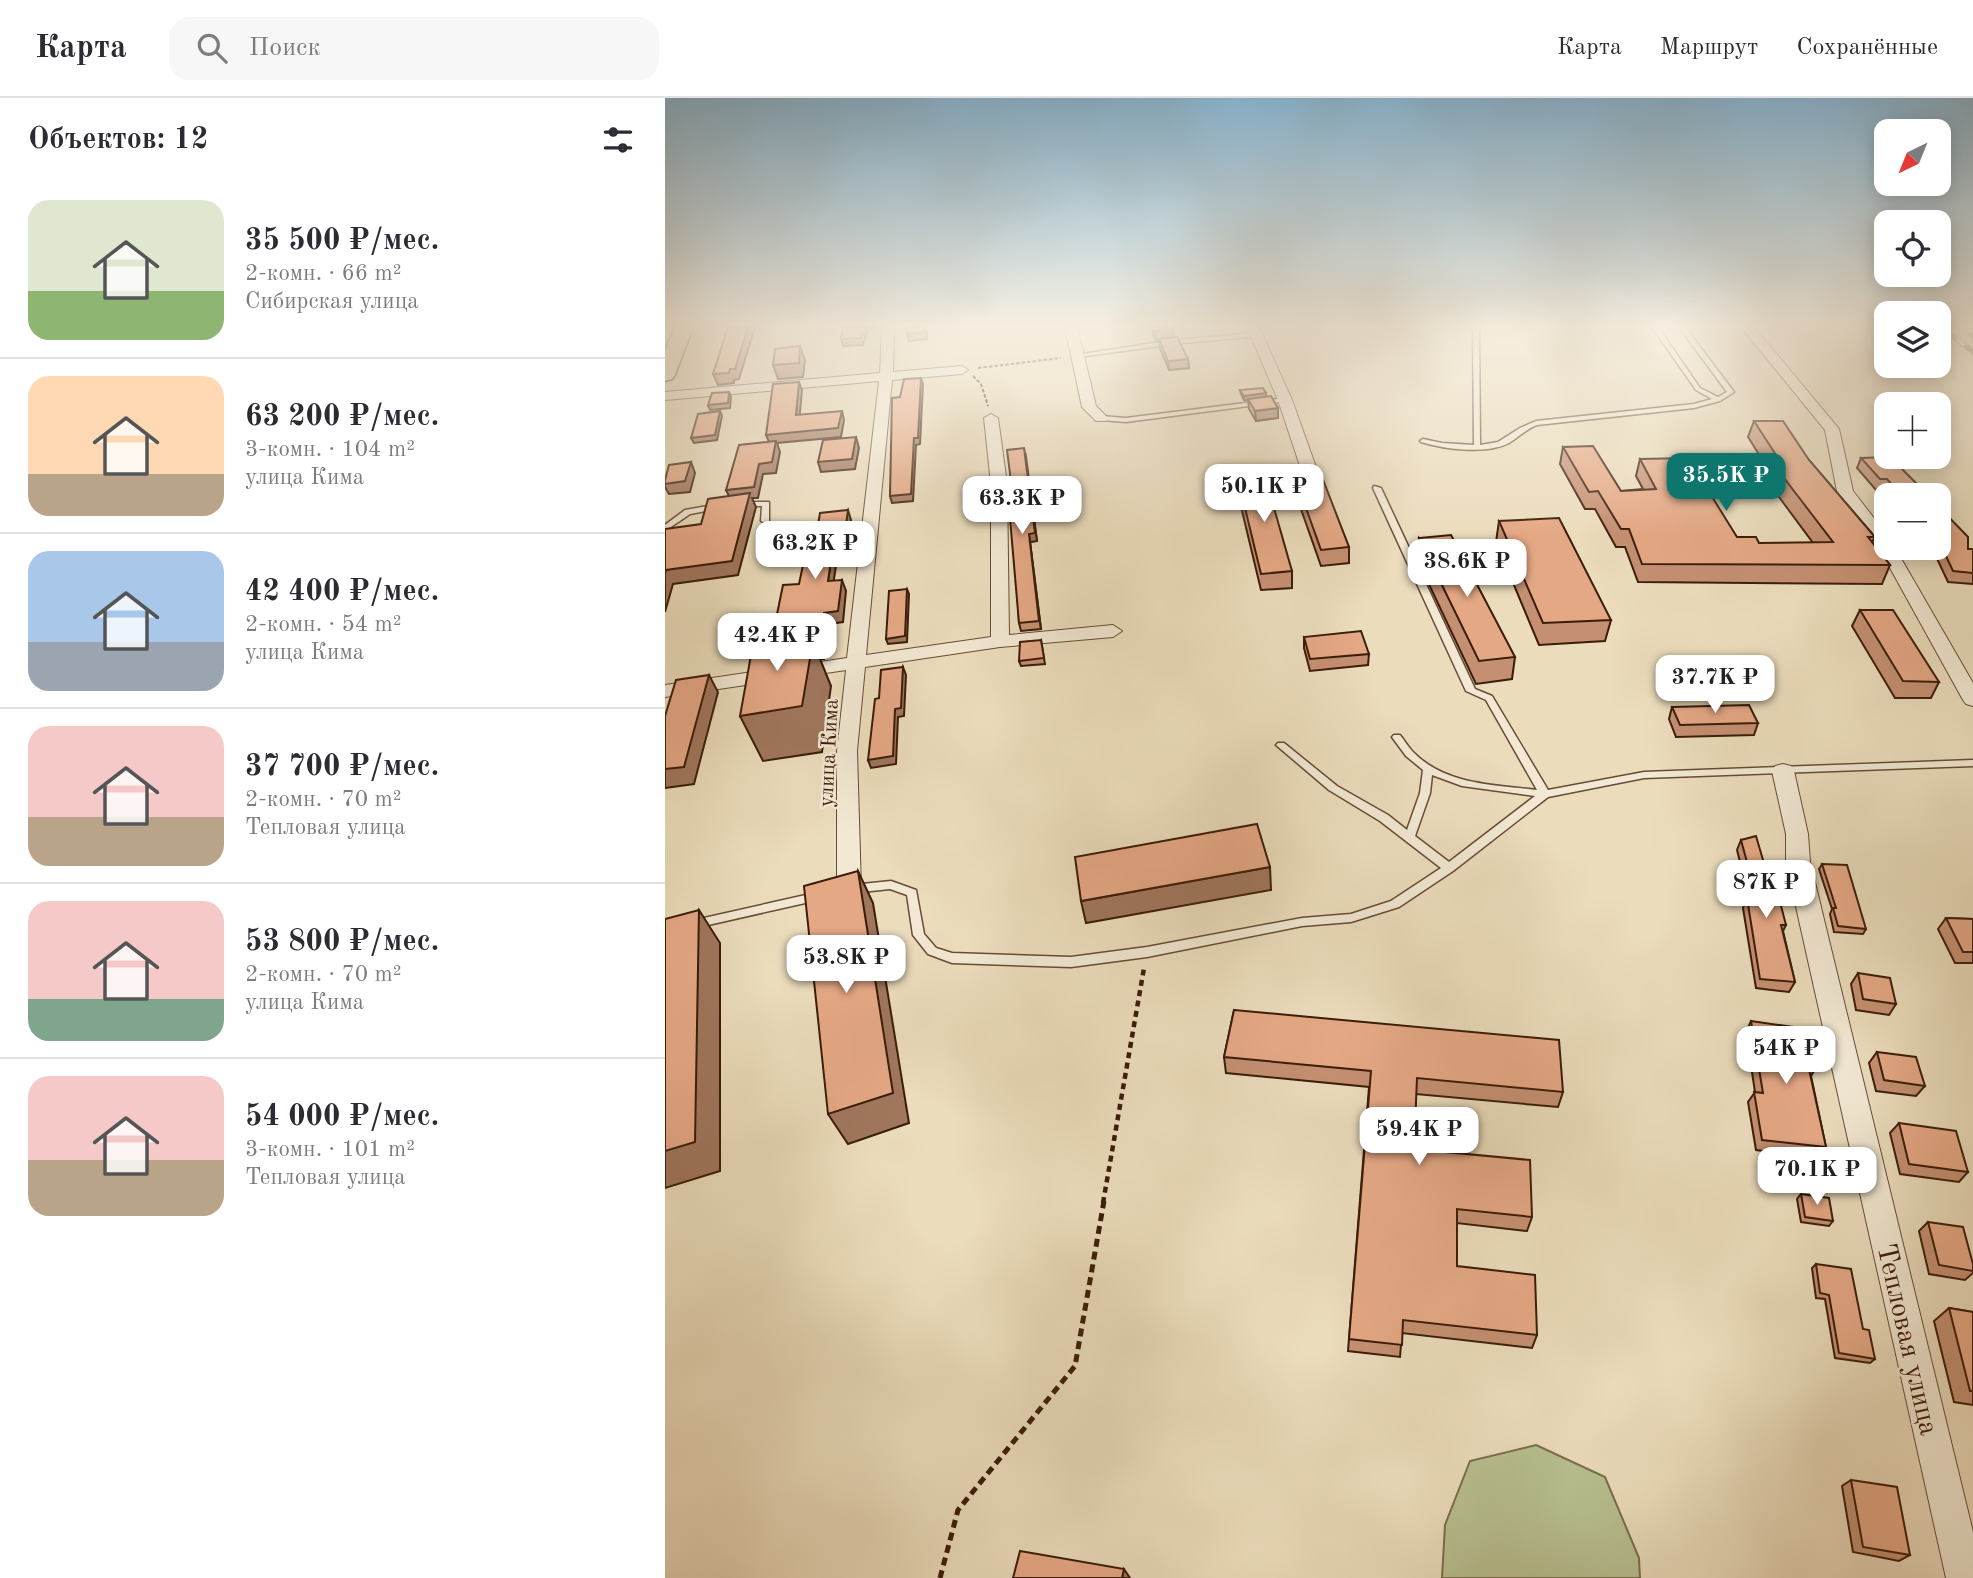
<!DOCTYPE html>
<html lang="ru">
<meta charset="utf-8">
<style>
body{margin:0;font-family:"Old Standard TT",serif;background:#f7f7f7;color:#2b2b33;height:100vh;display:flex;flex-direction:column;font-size:26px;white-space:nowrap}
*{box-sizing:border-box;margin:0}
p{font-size:23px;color:#7c7c81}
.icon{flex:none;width:38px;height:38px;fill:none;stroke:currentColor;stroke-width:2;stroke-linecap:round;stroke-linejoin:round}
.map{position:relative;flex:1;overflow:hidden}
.details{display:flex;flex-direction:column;background:#fff;width:665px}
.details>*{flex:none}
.needle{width:46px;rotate:223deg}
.buttons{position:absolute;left:1209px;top:21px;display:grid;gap:14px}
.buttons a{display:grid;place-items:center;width:77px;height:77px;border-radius:14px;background:#fff;box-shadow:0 4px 18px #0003;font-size:35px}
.price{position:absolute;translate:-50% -60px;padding:0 16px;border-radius:14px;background:#fff;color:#222;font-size:23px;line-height:46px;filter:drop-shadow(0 2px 4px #0008)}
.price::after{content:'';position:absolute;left:50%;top:42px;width:21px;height:16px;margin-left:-10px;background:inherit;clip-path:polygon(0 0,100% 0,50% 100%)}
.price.current{background:#0f766e;color:#fff}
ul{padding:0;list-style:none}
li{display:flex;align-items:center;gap:21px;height:175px;padding:0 28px}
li+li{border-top:2px solid #e1e1e2}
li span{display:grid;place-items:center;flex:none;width:196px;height:140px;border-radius:21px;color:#555}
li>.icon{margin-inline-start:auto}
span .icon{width:84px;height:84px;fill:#fffc;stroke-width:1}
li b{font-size:30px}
h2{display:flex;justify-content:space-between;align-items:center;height:84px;padding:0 28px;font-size:30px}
header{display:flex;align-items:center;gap:42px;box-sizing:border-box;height:98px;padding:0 35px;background:#fff;border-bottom:2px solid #e1e1e2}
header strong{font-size:33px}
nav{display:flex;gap:38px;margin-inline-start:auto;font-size:24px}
.search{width:490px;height:63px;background:#f7f7f7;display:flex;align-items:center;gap:18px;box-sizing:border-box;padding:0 24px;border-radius:21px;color:#7c7c81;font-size:26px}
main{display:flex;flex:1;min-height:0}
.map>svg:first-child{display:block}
.green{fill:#b8c090;stroke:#7a6e4c;stroke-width:2}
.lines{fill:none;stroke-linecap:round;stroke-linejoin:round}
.service-casing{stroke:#674c36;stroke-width:3}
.minor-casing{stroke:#674c36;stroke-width:2}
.primary-casing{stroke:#3b1c09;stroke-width:3}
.path-far2{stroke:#3b1c09;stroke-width:2;stroke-dasharray:3.5 2;stroke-linecap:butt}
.path-far1{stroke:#3b1c09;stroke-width:4.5;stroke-dasharray:6 4.5;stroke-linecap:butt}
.path{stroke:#3b1c09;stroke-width:5;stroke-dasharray:8 5;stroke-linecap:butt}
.service{fill:#f2e8d3;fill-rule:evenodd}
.minor{fill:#f2e8d3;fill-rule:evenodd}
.primary{fill:#ebdcbc;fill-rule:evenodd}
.rail-casing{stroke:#3b1c09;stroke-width:5}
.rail{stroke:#f2e8d3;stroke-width:3.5;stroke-dasharray:10;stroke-linecap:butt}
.wall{fill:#c59072;stroke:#3b1c09;stroke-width:2}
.shaded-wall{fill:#a0765d;stroke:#3b1c09;stroke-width:2}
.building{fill:#e5a885;stroke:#3b1c09;stroke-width:2}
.labels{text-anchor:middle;stroke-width:5;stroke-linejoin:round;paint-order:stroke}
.far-street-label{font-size:21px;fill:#3b1c09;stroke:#f2e8d3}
.near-street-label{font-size:28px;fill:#3b1c09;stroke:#f2e8d3}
</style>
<header>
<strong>Карта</strong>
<div class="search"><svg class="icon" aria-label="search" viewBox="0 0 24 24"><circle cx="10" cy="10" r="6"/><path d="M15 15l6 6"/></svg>Поиск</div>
<nav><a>Карта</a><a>Маршрут</a><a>Сохранённые</a></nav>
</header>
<main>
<section class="details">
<h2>Объектов: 12<svg class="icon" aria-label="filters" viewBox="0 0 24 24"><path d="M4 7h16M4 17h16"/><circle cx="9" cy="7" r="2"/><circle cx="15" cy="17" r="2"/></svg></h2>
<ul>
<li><span style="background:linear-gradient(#dfe7d0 65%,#8fb573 0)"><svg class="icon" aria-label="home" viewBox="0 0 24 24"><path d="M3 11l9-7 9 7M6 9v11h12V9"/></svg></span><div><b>35 500 ₽/мес.</b><p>2-комн. · 66 m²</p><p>Сибирская улица</p></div></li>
<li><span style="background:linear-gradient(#ffd9b3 70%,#b9a48a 0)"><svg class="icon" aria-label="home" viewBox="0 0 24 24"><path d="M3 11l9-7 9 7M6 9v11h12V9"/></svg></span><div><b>63 200 ₽/мес.</b><p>3-комн. · 104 m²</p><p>улица Кима</p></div></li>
<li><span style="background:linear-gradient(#a9c7e8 65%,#9aa5b1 0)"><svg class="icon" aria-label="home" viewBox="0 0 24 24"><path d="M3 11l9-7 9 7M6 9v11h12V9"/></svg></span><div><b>42 400 ₽/мес.</b><p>2-комн. · 54 m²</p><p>улица Кима</p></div></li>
<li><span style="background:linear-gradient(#f6c9c9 65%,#b9a48a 0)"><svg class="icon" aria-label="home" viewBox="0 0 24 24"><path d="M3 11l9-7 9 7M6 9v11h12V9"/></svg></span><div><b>37 700 ₽/мес.</b><p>2-комн. · 70 m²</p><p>Тепловая улица</p></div></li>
<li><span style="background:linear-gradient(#f6c9c9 70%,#7fa58c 0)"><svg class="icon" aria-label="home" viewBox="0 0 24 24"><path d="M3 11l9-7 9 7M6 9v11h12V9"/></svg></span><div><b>53 800 ₽/мес.</b><p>2-комн. · 70 m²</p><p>улица Кима</p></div></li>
<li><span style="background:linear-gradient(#f6c9c9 60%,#b9a48a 0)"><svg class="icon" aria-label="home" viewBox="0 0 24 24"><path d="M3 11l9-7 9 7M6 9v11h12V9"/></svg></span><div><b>54 000 ₽/мес.</b><p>3-комн. · 101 m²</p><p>Тепловая улица</p></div></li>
</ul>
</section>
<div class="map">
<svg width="1308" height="1480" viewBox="0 0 1308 1480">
<rect width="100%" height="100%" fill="#ebdcbc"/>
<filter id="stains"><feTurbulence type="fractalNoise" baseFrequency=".00286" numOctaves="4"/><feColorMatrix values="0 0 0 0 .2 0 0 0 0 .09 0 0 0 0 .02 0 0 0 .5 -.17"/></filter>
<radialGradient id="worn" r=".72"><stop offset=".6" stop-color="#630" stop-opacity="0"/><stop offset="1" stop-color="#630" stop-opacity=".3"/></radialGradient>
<path class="green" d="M 871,1347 L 940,1379 L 974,1460 L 975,1480 L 777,1480 L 780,1427 L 805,1363 Z"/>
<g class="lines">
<g class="service-casing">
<path id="service" d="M 808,229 L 814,229 L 815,347 L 833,344 L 855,330 L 871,323 L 1029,306 L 1047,301 L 1031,292 L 987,229 L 993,229 L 1035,290 L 1053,299 L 1062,294 L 1014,229 L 1020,229 L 1069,294 L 1055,303 L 1029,310 L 872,327 C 861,331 854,339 844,345 C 821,357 779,351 756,344 L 755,343 L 758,341 L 777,345 L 809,347 Z
M 592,235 L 594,236 L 594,238 L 509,246 L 414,259 L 411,257 L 509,242 Z
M 620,300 L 622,301 L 622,303 L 461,324 L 436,322 L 433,320 L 436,318 L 461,320 Z
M 709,388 L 716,390 L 810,591 L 827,598 L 883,692 L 979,674 L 1308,662 L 1308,668 L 979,680 L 883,699 L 788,773 L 734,809 L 686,824 L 637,828 L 482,859 L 406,869 L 287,865 L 263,856 L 248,837 L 242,797 L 225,791 L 187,795 L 183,794 L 182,791 L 183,788 L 187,787 L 226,783 L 251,792 L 259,836 L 271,850 L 287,855 L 406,859 L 482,849 L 637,820 L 686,816 L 726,803 L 776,770 L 715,723 L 664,692 L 611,647 L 613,645 L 619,645 L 672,688 L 723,717 L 742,732 L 755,695 L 758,672 L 741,658 L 727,639 L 729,637 L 735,637 C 740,643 743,649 748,654 C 780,687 831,687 872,692 L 821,602 L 801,593 L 708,390 ZM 767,677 L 797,688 L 870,698 L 784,764 L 750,738 L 765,695 Z
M 74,404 L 104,404 L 104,423 L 100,425 L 96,423 L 97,408 L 74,408 Z
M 54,406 L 58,408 L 57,410 L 25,416 L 0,433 L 0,427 L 20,412 Z
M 154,794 L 158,795 L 160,798 L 158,801 L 30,830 L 26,829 L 24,826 L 26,823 L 30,822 Z"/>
</g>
<g class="minor-casing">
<path id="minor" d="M 217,229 L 229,229 L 228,274 L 297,268 L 303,272 L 297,276 L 227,282 L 201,557 L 326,539 L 326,386 L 319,320 L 326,316 L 333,320 L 342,386 L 344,537 L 448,527 L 457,533 L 448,539 L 335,549 L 200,569 L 192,653 L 196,791 L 192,797 L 184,800 L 176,797 L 172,791 L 172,653 L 181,572 L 0,599 L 0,587 L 182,560 L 214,283 L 0,302 L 0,294 L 215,275 Z
M 400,229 L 412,229 L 431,308 L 443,320 L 441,323 L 431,323 L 417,309 Z
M 582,229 L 594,229 L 627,302 L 656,383 L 653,386 L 643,386 L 640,383 L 613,302 Z
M 1076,229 L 1089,229 L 1174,331 L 1188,393 L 1222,437 L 1222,450 L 1230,450 L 1308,585 L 1308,608 L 1301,606 L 1298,602 L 1214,450 L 1172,393 L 1160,332 Z
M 1118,666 L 1126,668 L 1129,673 L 1143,736 L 1145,764 L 1308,1434 L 1308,1480 L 1281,1480 L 1121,764 L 1121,736 L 1107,673 L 1110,668 Z"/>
</g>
<g class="primary-casing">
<path id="primary" d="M 10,229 L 28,229 L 10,277 L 7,281 L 0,283 L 0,253 Z"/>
</g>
<path class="path-far2" d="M 313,270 L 396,260
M 308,278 L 316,286 L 323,308"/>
<path class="path-far1" d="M 438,1105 L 479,870"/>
<path class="path" d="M 275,1480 L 293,1412 L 410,1268 L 439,1103"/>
<use href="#service" class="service"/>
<use href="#minor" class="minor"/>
<use href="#primary" class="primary"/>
<g class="rail-casing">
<path id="rail" d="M 1276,229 L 1308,254
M 1296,229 L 1308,238"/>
</g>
<use href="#rail" class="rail"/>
</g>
<path class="wall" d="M 487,229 L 507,229 L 509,239 L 523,261 L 524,270 L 504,272 L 495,251 L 494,242 L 491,242 L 488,236 Z
M 575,292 L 601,295 L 601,299 L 613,310 L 613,320 L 591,323 L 584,311 L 583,302 L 579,302 L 576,296 Z
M 1089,323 L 1144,362 L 1210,439 L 1207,444 L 1225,467 L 1217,486 L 973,484 L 960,449 L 951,449 L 930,411 L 920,411 L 895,366 L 898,349 L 956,393 L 978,391 L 971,378 L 975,361 L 1072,439 L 1094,445 L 1148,445 L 1100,380 L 1103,371 L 1083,339 Z
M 361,358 L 372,443 L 365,444 L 376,531 L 356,533 L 354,525 L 347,391 Z
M 1196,360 L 1263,397 L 1223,397 L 1218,391 L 1211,392 L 1192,370 Z
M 572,377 L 627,473 L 627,490 L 596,492 L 572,392 Z
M 631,382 L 684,449 L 684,465 L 656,468 L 631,397 Z
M 1274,409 L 1303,451 L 1308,451 L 1308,486 L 1283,484 L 1267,450 L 1274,450 Z
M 834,423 L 946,522 L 940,543 L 874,547 L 831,444 Z
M 754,440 L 850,559 L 847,581 L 811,586 L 752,461 Z
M 1195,512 L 1274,584 L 1266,600 L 1230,600 L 1187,528 Z
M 639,539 L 704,556 L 703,567 L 645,573 L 639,550 Z
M 376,542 L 380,566 L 356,568 L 354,563 Z
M 1007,609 L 1093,625 L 1089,637 L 1011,639 L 1004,621 Z
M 1076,742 L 1110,803 L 1121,827 L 1118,833 L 1130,884 L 1124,894 L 1091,890 L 1078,810 L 1082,800 L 1084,800 L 1072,752 Z
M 1157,766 L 1201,831 L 1198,836 L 1169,834 L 1165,816 L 1167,811 L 1154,771 Z
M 1281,820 L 1308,821 L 1308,865 L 1290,865 L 1273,831 Z
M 1193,875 L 1231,906 L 1224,917 L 1191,912 L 1186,886 Z
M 569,912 L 898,994 L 893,1009 L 751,996 L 749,1051 L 867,1119 L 862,1133 L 792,1125 L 792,1168 L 872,1237 L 867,1250 L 737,1235 L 735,1259 L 683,1253 L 704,989 L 561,975 L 559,959 Z
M 1086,923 L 1150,971 L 1146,978 L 1161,1049 L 1154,1060 L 1091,1052 L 1083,1004 L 1090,994 L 1081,934 Z
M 1212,954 L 1260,988 L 1251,998 L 1211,993 L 1204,965 Z
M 1234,1025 L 1303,1074 L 1294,1084 L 1235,1076 L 1225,1035 Z
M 1136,1096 L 1168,1123 L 1164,1128 L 1136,1124 L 1132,1101 Z
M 1263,1124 L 1308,1166 L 1308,1175 L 1300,1182 L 1264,1176 L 1254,1133 Z
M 1151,1166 L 1198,1231 L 1210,1261 L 1205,1265 L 1170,1260 L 1160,1201 L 1151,1200 L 1147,1170 Z
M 1284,1210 L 1308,1214 L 1308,1307 L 1289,1304 L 1269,1223 Z
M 1186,1382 L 1245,1457 L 1234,1463 L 1188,1454 L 1177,1388 Z"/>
<path class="shaded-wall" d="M 83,229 L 90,229 L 74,281 L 69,282 L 69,285 L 53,287 L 48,276 L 65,271 Z
M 199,229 L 211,229 L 202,233 L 198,247 L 178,248 L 176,241 Z
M 260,229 L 262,229 L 262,241 L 244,243 L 242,236 Z
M 508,230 L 509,239 L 491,242 L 490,233 Z
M 135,248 L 140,262 L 138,279 L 113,281 L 108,267 Z
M 523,261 L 524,270 L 504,272 L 503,263 Z
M 256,280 L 258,286 L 255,346 L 251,347 L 248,403 L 227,405 L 225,398 L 249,340 Z
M 134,284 L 137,292 L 134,326 L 131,317 Z
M 64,294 L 66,299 L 65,310 L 45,312 L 43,307 Z
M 601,295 L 601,300 L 579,302 L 579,298 Z
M 613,310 L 613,320 L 591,323 L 590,313 Z
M 55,313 L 57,318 L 52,342 L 29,345 L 26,340 Z
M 177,313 L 179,322 L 176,339 L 112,345 L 115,354 L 111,375 L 98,376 L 93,400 L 87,400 L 91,409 L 73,477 L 8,486 L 0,514 L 0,475 L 1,472 L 66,402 L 61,392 L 94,366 L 105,346 L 101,337 Z
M 191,339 L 194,350 L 190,371 L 156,374 L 153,364 Z
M 359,350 L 372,443 L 365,444 L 376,531 L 364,436 Z
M 26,364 L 30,375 L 25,394 L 4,396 L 0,389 L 0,386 Z
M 183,412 L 186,422 L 182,459 L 172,461 L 167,494 L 163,483 L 168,450 Z
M 177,482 L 181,493 L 178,524 L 164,526 L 159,561 L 155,561 L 166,588 L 157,654 L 98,663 L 75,618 L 137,539 L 138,533 L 144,544 L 145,538 L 159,515 Z
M 242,491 L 244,496 L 242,544 L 223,546 L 221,541 Z
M 121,520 L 126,531 L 116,532 L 111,521 Z
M 238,569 L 241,577 L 239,618 L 233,619 L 231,666 L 206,670 L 203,662 L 230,611 Z
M 44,577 L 53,594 L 29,686 L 0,690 L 0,671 Z
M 605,769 L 606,792 L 421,825 L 416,803 Z
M 193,773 L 208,805 L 244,1025 L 183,1046 L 163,1016 Z
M 34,812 L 55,845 L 55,1073 L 0,1090 L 0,1053 Z
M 459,1471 L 465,1480 L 457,1480 Z"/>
<path class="building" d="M 63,229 L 83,229 L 70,271 L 65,271 L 64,275 L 48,276 Z
M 178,229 L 199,229 L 196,240 L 176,241 Z
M 243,229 L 260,229 L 260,234 L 242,236 Z
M 488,229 L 507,229 L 508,230 L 490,233 Z
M 512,239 L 523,261 L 503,263 L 494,241 Z
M 135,248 L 134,265 L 108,267 L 110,251 Z
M 256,280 L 253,340 L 249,340 L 246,396 L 225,398 L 227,300 L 235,299 L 239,281 Z
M 134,284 L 131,317 L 177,313 L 173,330 L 101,337 L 108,286 Z
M 598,290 L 601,295 L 579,298 L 575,292 Z
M 64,294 L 63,305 L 43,307 L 47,295 Z
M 606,298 L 613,310 L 590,313 L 583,301 Z
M 55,313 L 50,337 L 26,340 L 33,316 Z
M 1089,323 L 1118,323 L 1144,362 L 1210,439 L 1203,439 L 1225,467 L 977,466 L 964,431 L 956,431 L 933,393 L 924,394 L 898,349 L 928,348 L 956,393 L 991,391 L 975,361 L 1023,360 L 1072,439 L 1091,439 L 1094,445 L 1168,444 L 1106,363 L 1115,363 Z
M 191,339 L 187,361 L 153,364 L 158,342 Z
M 111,343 L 107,364 L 94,366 L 89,389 L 61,392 L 74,347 Z
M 359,350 L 370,435 L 364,436 L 374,523 L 354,525 L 343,397 L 343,392 L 347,391 L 342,352 Z
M 1225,359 L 1263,397 L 1236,397 L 1222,381 L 1215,381 L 1196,360 Z
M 26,364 L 20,383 L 0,386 L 0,382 L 4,367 Z
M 599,375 L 627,473 L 596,476 L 572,377 Z
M 657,379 L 684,449 L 656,452 L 631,382 Z
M 85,395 L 67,463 L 1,472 L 0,475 L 0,431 L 36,426 L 43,401 Z
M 1274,409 L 1303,439 L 1303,451 L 1308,451 L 1308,475 L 1288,473 L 1274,443 Z
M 183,412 L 178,449 L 168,450 L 163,483 L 177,482 L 173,513 L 159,515 L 154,550 L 150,550 L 145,538 L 140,539 L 138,533 L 118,536 L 121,520 L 111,521 L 118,487 L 134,486 L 144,439 L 151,438 L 155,415 Z
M 894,420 L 946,522 L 878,525 L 834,423 Z
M 786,437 L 850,559 L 814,563 L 754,440 Z
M 242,491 L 240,538 L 221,541 L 224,493 Z
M 1195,512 L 1228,512 L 1274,584 L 1238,583 Z
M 138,533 L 137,539 L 145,538 L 144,544 L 148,543 L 137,608 L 75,618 L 88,546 L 94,545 L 95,539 Z
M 696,533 L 704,556 L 645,561 L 639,539 Z
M 376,542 L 379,560 L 354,563 L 355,544 Z
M 238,569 L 236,610 L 230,611 L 228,658 L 203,662 L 210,601 L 214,600 L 216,572 Z
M 44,577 L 19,669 L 0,671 L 0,618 L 11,582 Z
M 1084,607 L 1093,625 L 1015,627 L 1007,609 Z
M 592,726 L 605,769 L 416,803 L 410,759 Z
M 1091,738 L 1110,803 L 1115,804 L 1121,827 L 1116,827 L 1130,884 L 1095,881 L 1082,800 L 1092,801 L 1076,742 Z
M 1157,766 L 1182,767 L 1201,831 L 1173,828 L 1168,810 L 1171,810 Z
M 193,773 L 228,995 L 163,1016 L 139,788 Z
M 34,812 L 30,1044 L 0,1053 L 0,821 Z
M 1281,820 L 1308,821 L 1308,854 L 1298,854 Z
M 1193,875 L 1225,880 L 1231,906 L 1198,901 Z
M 569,912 L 894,942 L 898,994 L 752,980 L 749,1051 L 865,1062 L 867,1119 L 792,1111 L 792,1168 L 870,1177 L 872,1237 L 738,1222 L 737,1247 L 684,1241 L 706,973 L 559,959 Z
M 1086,923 L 1142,931 L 1150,971 L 1144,971 L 1161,1049 L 1097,1042 L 1089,994 L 1098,995 Z
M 1212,954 L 1251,959 L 1260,988 L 1219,982 Z
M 1234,1025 L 1291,1033 L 1303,1074 L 1244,1066 Z
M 1136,1096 L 1164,1100 L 1168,1123 L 1140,1119 Z
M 1263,1124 L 1298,1129 L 1308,1166 L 1308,1173 L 1274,1167 Z
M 1151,1166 L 1186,1171 L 1198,1231 L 1204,1232 L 1210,1261 L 1174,1255 L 1164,1197 L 1155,1195 Z
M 1284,1210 L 1308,1214 L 1308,1293 L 1305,1293 Z
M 1186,1382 L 1232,1389 L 1245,1457 L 1198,1449 Z
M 355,1453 L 459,1471 L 457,1480 L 348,1480 Z"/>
<linearGradient id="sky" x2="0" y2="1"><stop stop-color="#88b6d4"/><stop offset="0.52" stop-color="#f6efe1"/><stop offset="1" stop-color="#f6efe1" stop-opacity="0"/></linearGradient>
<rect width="1308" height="437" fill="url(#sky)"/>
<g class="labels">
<g class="far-street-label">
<text transform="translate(163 655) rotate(-87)" y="7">улица Кима</text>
</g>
<g class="near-street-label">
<text transform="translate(1244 1241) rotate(77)" y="10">Тепловая улица</text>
</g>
</g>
<rect width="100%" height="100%" filter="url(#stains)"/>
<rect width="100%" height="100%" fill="url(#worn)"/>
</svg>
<div class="buttons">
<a><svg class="needle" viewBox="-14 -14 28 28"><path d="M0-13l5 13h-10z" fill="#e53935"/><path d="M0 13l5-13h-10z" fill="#7c7c81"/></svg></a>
<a><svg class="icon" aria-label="locate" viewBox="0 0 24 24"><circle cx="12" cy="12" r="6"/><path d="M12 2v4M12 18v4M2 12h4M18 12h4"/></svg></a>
<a><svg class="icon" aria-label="layers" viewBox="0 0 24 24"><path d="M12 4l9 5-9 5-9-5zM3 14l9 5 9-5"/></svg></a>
<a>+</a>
<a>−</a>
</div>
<b class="price current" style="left:1061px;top:415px">35.5K ₽</b>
<b class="price" style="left:599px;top:426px">50.1K ₽</b>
<b class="price" style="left:357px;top:438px">63.3K ₽</b>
<b class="price" style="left:150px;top:483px">63.2K ₽</b>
<b class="price" style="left:802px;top:501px">38.6K ₽</b>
<b class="price" style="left:112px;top:575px">42.4K ₽</b>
<b class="price" style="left:1050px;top:617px">37.7K ₽</b>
<b class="price" style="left:1101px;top:822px">87K ₽</b>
<b class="price" style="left:181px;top:897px">53.8K ₽</b>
<b class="price" style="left:1121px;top:988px">54K ₽</b>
<b class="price" style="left:754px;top:1069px">59.4K ₽</b>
<b class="price" style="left:1152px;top:1109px">70.1K ₽</b>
</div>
</main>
